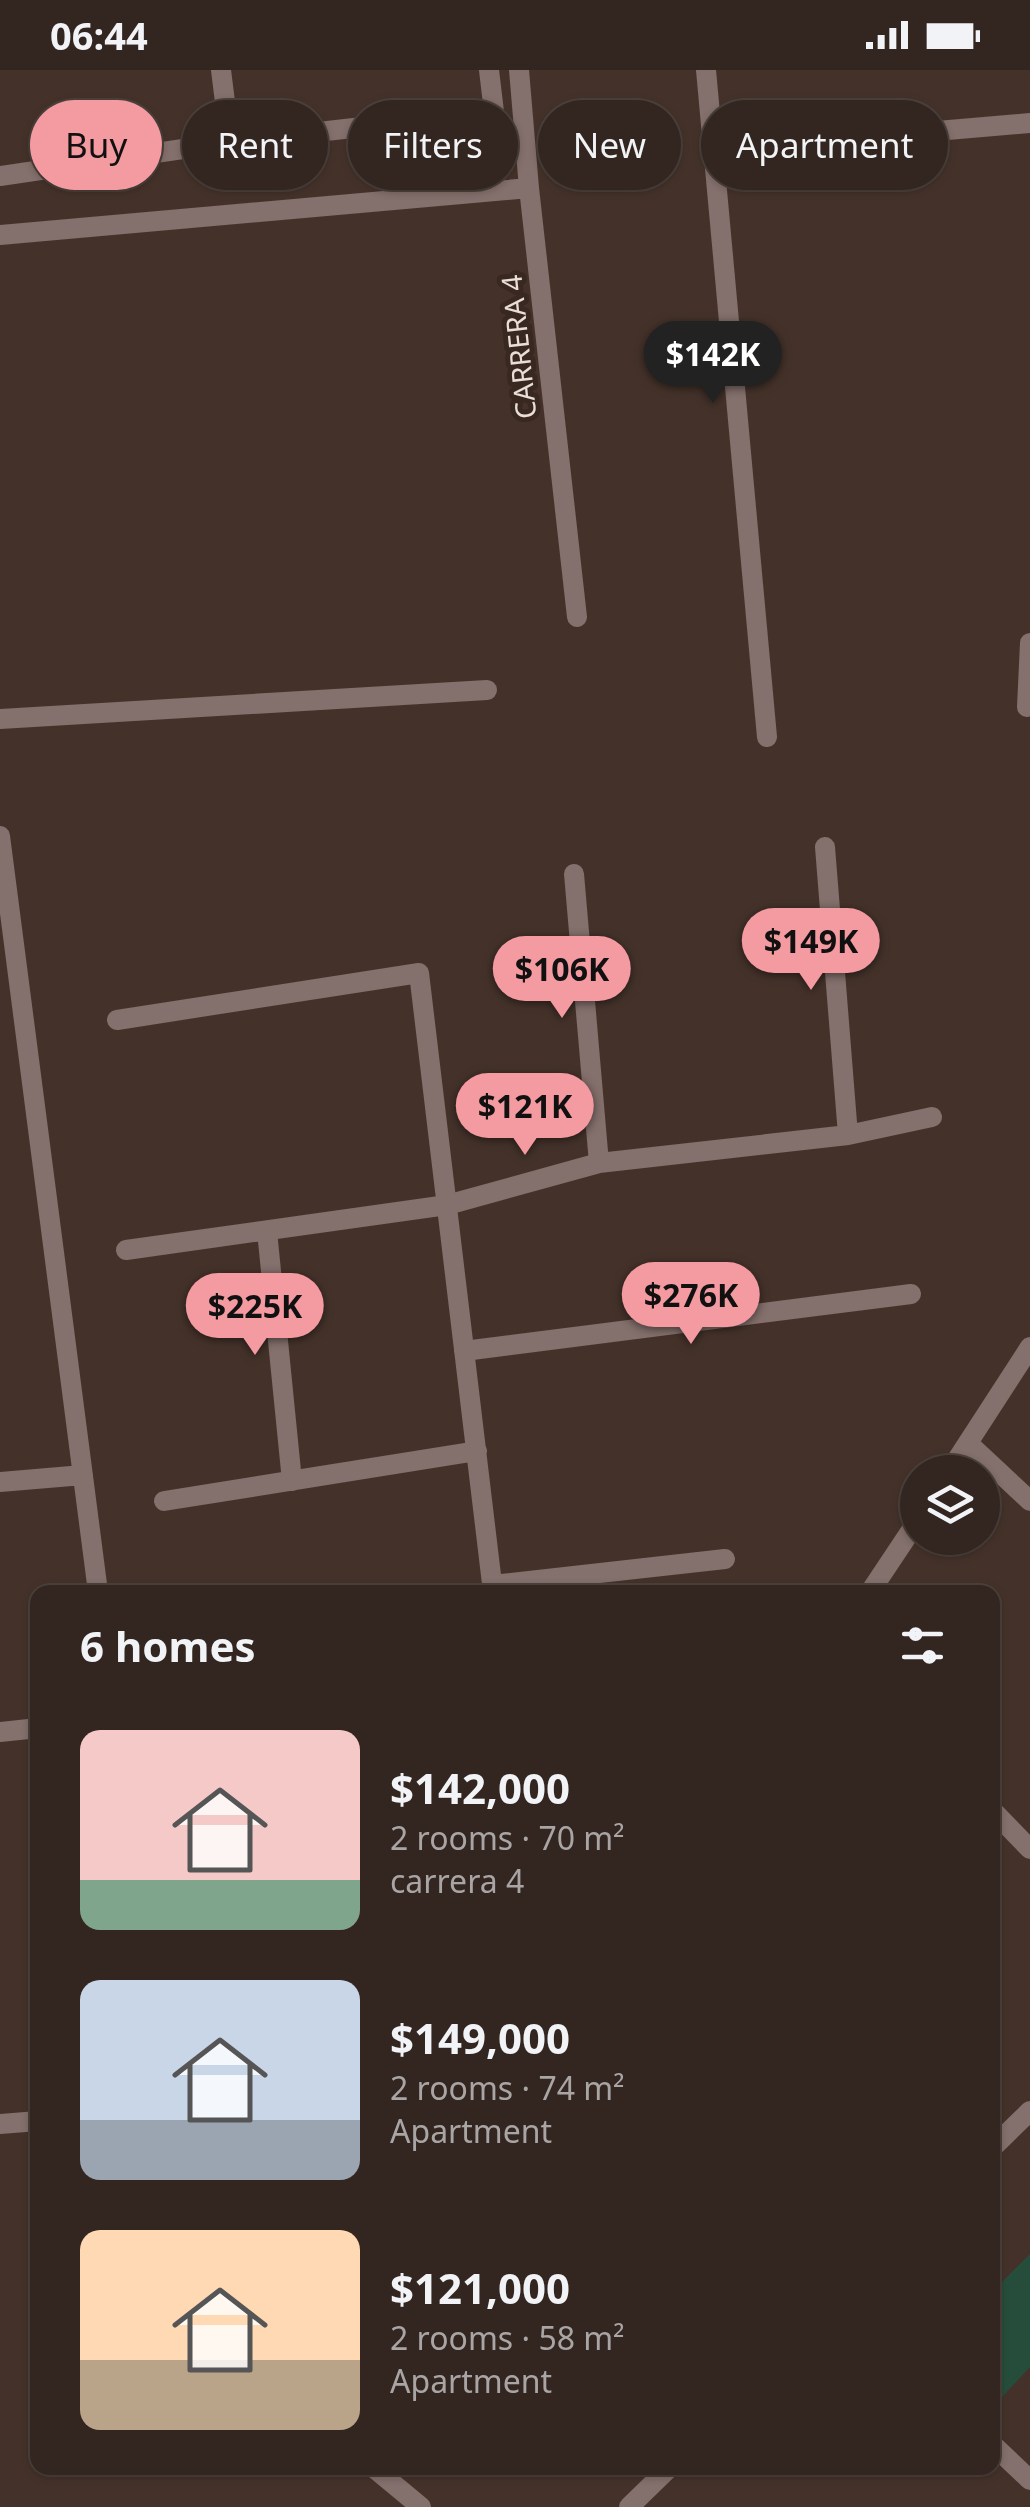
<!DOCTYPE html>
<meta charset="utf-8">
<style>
body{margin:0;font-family:"Noto Sans",sans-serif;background:#3e322d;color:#f1f3f6;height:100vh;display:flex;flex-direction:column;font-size:38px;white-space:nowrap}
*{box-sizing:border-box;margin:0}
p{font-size:32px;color:#a9a5a5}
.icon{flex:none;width:55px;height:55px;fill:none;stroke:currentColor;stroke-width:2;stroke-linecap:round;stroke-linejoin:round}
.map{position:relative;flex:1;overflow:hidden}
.sheet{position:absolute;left:30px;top:1515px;width:970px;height:890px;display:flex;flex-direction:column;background:#332620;border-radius:20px;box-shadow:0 2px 8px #0004,0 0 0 2px #4e433e}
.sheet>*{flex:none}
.hud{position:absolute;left:30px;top:30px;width:970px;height:90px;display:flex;gap:20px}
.buttons{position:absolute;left:900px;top:1385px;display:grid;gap:20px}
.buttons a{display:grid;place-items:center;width:100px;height:100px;border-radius:50%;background:#332620;box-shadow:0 2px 8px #0004,0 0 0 2px #4e433e;font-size:50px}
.price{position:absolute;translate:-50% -85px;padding:0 22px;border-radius:35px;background:#f49aa1;color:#111;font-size:32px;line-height:65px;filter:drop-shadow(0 2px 5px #0008)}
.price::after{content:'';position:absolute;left:50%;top:60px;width:30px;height:22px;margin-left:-15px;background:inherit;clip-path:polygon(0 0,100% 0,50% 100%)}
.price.selected{background:#222;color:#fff}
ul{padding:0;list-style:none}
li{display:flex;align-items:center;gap:30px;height:250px;padding:0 50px}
li span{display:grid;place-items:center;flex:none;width:280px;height:200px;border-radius:20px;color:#555}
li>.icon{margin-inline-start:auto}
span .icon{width:120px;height:120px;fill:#fffc;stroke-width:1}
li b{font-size:42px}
h2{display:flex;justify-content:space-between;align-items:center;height:120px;padding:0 50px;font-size:42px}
.tag{padding:0 35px;border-radius:45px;background:#332620;box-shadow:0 2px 8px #0004,0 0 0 2px #4e433e;font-size:35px;line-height:90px}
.tag.selected{background:#f49aa1;color:#111}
.status{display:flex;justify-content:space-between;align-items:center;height:70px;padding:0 50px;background:#332620;direction:ltr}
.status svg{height:28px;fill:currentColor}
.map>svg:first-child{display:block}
.green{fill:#264d3b}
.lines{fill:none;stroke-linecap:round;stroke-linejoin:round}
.lane{stroke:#84706c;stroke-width:20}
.street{stroke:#84706c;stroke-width:20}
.labels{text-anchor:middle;stroke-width:10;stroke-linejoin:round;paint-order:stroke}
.street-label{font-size:28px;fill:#eaded9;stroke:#392820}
</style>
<div class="status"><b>06:44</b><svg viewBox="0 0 49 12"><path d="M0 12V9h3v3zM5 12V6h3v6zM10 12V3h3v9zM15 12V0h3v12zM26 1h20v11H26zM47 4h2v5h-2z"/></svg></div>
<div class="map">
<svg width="1030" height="2437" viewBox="0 0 1030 2437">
<rect width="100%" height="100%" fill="#44322a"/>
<path class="green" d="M 1030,2184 L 1030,2297 L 1002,2327 L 993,2318 L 993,2221 Z"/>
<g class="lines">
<path class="lane" d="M 0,649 L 487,620
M 0,1662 L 38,1658"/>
<path class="street" d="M 221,0 L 230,72
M 519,0 L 529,118 L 577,547
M 706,0 L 767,667
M 716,80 L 1030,53
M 0,106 L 230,72 L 494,42 L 489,0
M 0,165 L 529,118
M 1027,637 L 1030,573
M 0,766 L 98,1522
M 825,777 L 848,1065
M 574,804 L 599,1093
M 117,950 L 419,903 L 493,1522
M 267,1161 L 292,1411
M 126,1180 L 447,1135 L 599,1093 L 848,1065 L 932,1047
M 464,1281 L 911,1224
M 968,1373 L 1030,1431
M 949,1402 L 1030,1277
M 0,1412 L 83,1405
M 164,1431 L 477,1381
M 492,1515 L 725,1489
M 870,1522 L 918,1450
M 992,1740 L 1030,1779
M 0,2054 L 38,2051
M 992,2078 L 1030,2041
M 992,2374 L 1030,2410
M 374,2398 L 421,2437
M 629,2437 L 669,2398"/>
</g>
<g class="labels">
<g class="street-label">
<text transform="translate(519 277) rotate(-96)" y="10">CARRERA 4</text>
</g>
</g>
</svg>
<div class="buttons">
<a><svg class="icon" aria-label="layers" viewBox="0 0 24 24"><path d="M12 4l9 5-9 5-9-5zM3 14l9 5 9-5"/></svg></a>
</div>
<b class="price selected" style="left:713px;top:336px">$142K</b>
<b class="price" style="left:811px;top:923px">$149K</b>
<b class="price" style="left:562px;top:951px">$106K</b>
<b class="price" style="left:525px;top:1088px">$121K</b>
<b class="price" style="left:691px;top:1277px">$276K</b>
<b class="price" style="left:255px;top:1288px">$225K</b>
<div class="hud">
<a class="tag selected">Buy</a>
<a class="tag">Rent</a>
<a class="tag">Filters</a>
<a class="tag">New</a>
<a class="tag">Apartment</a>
</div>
<section class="sheet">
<h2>6 homes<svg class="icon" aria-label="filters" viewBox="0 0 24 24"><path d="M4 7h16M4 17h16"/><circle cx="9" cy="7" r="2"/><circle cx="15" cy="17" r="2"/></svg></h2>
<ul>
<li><span style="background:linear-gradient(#f6c9c9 75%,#7fa58c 0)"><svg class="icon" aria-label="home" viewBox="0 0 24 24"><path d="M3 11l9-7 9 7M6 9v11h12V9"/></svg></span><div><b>$142,000</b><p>2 rooms · 70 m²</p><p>carrera 4</p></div></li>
<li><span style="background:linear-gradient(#c9d6e8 70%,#9aa5b1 0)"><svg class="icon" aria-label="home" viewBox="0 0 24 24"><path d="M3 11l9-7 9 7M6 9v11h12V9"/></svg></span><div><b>$149,000</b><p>2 rooms · 74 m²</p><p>Apartment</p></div></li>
<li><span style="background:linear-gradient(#ffd9b3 65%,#b9a48a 0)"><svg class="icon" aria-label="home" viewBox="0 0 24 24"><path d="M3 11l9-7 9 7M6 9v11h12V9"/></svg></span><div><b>$121,000</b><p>2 rooms · 58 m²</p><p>Apartment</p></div></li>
</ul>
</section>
</div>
